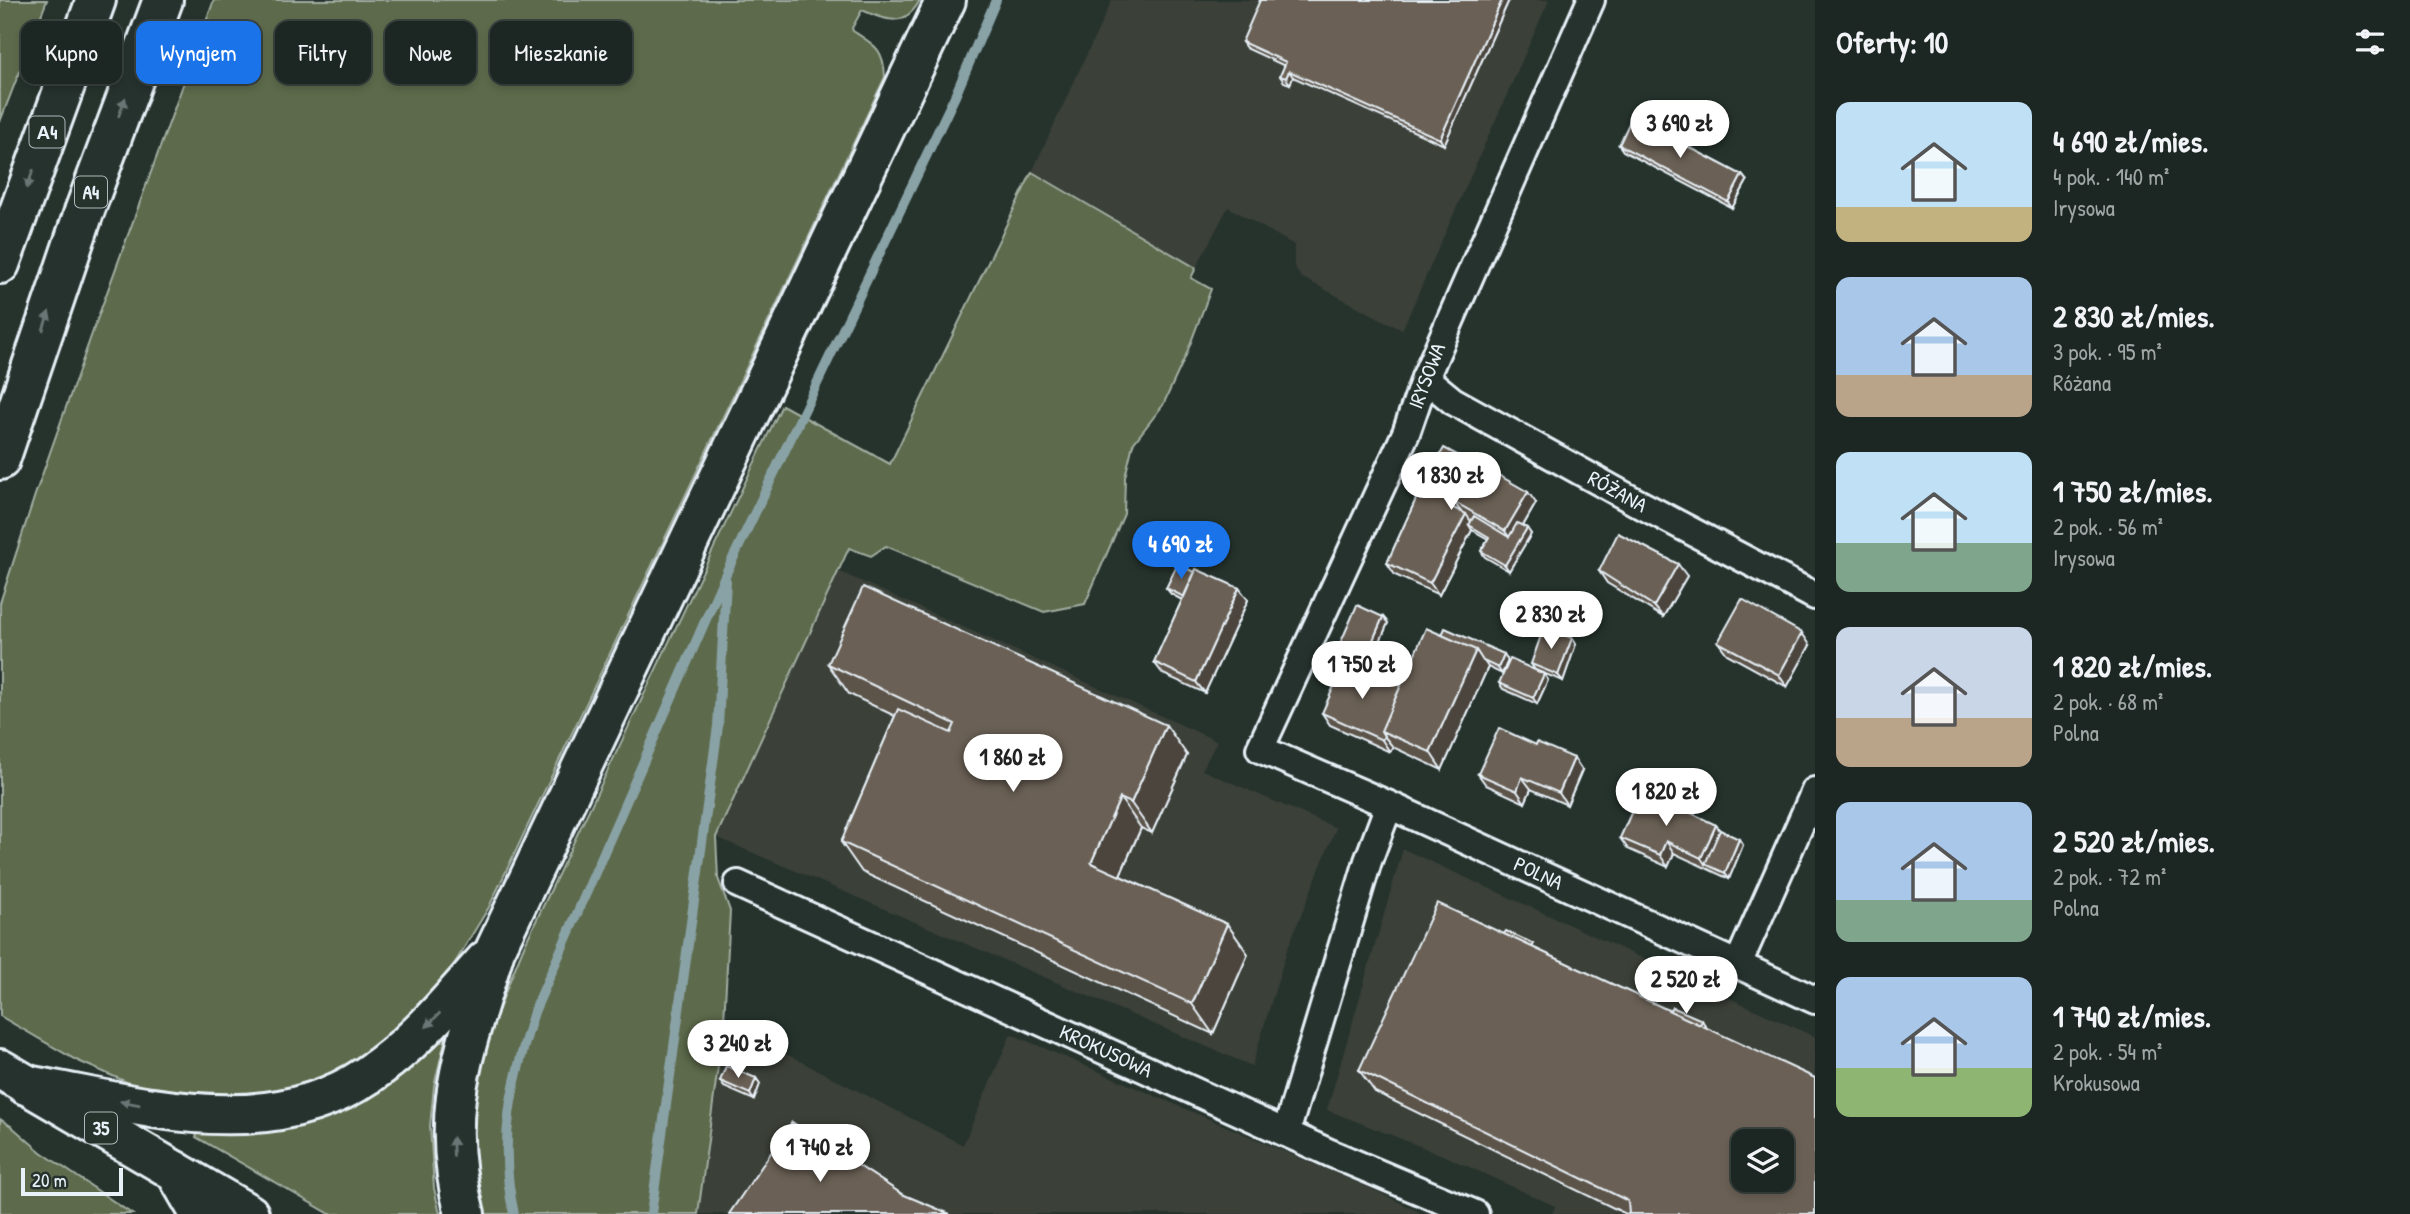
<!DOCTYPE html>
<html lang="pl">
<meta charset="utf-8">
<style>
body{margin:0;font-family:"Patrick Hand",sans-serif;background:#252e2a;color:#f1f3f6;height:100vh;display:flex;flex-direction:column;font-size:26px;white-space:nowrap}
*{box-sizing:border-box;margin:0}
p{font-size:23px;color:#a0a5a5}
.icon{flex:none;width:38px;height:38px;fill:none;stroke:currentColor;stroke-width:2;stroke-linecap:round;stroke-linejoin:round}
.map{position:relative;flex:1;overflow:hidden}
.side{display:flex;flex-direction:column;background:#1c2622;width:595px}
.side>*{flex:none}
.guide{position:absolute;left:21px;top:21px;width:665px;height:63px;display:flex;gap:14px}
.fabs{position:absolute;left:1731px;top:1129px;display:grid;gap:14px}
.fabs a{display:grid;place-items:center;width:63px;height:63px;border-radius:14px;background:#1c2622;box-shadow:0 4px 10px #0003,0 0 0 2px #3a4340;font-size:35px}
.scale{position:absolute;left:21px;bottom:18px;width:102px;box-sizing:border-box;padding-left:7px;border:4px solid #e8f1f8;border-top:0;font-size:19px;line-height:24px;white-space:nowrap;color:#e8f1f8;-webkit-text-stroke:5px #26332d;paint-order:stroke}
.price{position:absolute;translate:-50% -60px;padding:0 16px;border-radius:24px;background:#fff;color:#222;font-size:23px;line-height:46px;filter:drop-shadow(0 2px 4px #0008)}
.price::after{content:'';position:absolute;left:50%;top:42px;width:21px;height:16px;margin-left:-10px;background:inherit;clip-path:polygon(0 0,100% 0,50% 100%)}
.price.active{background:#1a73e8;color:#fff}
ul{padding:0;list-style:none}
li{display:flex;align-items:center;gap:21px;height:175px;padding:0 21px}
li span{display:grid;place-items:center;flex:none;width:196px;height:140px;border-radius:14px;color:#555}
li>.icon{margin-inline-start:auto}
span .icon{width:84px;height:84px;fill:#fffc;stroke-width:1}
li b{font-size:30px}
h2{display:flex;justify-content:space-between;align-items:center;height:84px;padding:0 21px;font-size:30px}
.chip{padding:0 24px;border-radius:14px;background:#1c2622;box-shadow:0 4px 10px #0003,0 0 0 2px #3a4340;font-size:24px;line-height:63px}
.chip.active{background:#1a73e8;color:#fff}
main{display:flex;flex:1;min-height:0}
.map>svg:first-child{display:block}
.built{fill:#3b4139;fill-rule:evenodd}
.green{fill:#5d6a4c;stroke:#a2aea2;stroke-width:2}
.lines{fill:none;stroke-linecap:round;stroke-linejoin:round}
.stream{stroke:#89a2a6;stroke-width:10}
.minor-casing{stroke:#e8f1f8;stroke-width:32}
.secondary-casing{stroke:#e8f1f8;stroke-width:44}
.primary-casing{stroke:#e8f1f8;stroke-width:44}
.motorway-casing{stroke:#e8f1f8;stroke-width:44}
.minor{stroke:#26332d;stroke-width:26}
.secondary{stroke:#26332d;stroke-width:38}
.primary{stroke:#26332d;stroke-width:38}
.motorway{stroke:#26332d;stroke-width:38}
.wall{fill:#5c5349;stroke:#e8f1f8;stroke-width:2}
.shaded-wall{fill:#4b443c;stroke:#e8f1f8;stroke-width:2}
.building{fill:#6b6155;stroke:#e8f1f8;stroke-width:2;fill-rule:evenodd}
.oneway{fill:#6a7674}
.labels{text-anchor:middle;stroke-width:5;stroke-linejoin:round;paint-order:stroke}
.shield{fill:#26332d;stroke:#aeb8bb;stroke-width:2}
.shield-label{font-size:19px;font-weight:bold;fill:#e8f1f8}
.street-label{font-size:21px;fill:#e8f1f8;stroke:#26332d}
</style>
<main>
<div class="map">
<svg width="1815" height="1214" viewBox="0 0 1815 1214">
<rect width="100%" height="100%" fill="#26332d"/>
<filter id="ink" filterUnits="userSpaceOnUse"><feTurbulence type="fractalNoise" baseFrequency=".0143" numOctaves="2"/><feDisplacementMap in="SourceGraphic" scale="14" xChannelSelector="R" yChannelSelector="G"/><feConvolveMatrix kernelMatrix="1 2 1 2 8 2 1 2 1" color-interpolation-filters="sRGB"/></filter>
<g filter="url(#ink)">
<path class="built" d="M 1112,0 L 1549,0 L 1402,330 L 1301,277 L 1294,266 L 1294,245 L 1228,207 L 1196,268 L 1032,172 Z
M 838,571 L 1217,741 L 1202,770 L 1336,828 L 1287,950 L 1252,1066 L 716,837 Z
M 1403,849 L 1815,1037 L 1815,1214 L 1552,1214 L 1555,1206 L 1445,1156 L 1327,1110 ZM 1743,1141 L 1782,1141 L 1782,1180 L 1743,1180 Z
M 724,1022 L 963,1145 L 1011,1034 L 1372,1189 L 1423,1214 L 698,1214 Z"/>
<path class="green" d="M 0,0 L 47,0 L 0,122 Z
M 214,0 L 920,0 C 905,28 887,21 862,10 L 852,28 L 853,31 C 875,45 884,49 885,77 L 489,907 L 439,989 L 415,1016 L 349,1066 L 300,1087 L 272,1094 L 194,1098 L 138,1087 L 76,1060 L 0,1016 L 0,603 L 35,495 L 94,328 Z
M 1032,172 L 1196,268 L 1191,278 L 1211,289 L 1186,355 L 1163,405 L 1133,444 L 1125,477 L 1124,514 L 1085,604 L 1044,612 L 886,546 L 871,556 L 849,548 L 716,837 L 718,878 L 730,911 L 724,1022 L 698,1214 L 482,1214 C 455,1118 488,1031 525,944 L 782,405 L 890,464 Z
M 447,1032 L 434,1086 L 430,1126 L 434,1188 L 440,1214 L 330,1214 L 196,1137 L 198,1133 L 241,1133 L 396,1077 L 427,1053 Z
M 0,1119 L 11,1126 L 41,1152 L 132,1214 L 0,1214 Z"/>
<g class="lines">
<path class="stream" d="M 514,1214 C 497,1140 512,1083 534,1012 L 727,571 L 955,96 L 996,0
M 651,1214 L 718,726 L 726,581"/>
<g class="minor-casing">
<g id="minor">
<path id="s1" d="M 1591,0 L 1425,378 L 1406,433 L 1260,749 L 1389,805 L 1815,1000"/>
<path id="s2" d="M 1425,378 L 1453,401 L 1636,502 L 1815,596"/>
<path id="s3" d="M 738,884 L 1330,1153 L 1475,1214"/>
<path d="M 1738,964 L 1815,791"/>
<path d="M 1286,1133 L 1368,861 L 1389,805"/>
</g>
</g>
<g class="secondary-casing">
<path id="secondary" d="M 175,1171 L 249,1214"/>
</g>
<g class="primary-casing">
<path id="primary" d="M 0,1069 L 175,1171"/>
</g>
<g class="motorway-casing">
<path id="motorway" d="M 0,264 L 96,0
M 0,460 L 84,212 L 163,0
M 26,1085 C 138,1104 265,1145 368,1075 C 415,1044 449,1001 486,960
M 175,1171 L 200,1214
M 465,1214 C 437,1109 466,1049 495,950 L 946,0"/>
</g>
<use href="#minor" class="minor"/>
<use href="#secondary" class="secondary"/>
<use href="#primary" class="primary"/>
<use href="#motorway" class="motorway"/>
</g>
<path class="wall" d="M 1509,0 L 1444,145 L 1293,77 L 1290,84 L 1284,82 L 1280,76 L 1285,66 L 1246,48 L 1242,42 Z
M 1619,145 L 1742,175 L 1747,181 L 1732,208 L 1623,151 Z
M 1422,486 L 1536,503 L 1523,526 L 1531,534 L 1509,571 L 1485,557 L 1481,551 L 1488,539 L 1472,530 L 1439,595 L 1395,575 L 1387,563 Z
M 1599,571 L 1687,576 L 1663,617 L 1607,583 Z
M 1195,572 L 1239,588 L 1248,600 L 1205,693 L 1163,674 L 1154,662 L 1182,600 L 1171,594 L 1166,588 Z
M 1383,617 L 1388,623 L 1371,662 L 1344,650 L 1340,644 Z
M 1442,635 L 1508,660 L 1502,674 L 1488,667 L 1442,770 L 1393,747 L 1390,752 L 1330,725 L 1322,713 L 1401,685 Z
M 1572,638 L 1576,644 L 1563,681 L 1535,670 L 1531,664 Z
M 1718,642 L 1810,645 L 1787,687 L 1727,654 Z
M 828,664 L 1187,755 L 1152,833 L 1141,828 L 1120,876 L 1227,924 L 1248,954 L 1213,1034 L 862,872 L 841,842 L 895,716 L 849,694 Z
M 1544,674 L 1548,680 L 1537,704 L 1503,689 L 1499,683 Z
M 1582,770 L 1567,805 L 1531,789 L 1525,803 L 1486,785 L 1478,774 Z
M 1677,812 L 1716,825 L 1720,830 L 1743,845 L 1729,879 L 1674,853 L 1668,867 L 1628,849 L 1620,838 Z
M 1504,934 L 1670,1011 L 1702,1020 L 1815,1214 L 1626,1214 L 1375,1092 L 1359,1070 Z
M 756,1078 L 760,1084 L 754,1100 L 724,1087 L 720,1081 Z"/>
<path class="shaded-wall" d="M 1502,0 L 1509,0 L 1444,145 L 1440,139 Z
M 1289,71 L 1293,77 L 1290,84 L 1286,78 Z
M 1742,175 L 1747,181 L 1732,208 L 1728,202 Z
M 1528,492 L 1536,503 L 1513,543 L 1505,531 Z
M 1453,501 L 1462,513 L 1451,507 Z
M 1466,514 L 1474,526 L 1469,525 L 1472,530 L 1439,595 L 1430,583 Z
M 1527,528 L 1531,534 L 1509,571 L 1505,565 Z
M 1678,564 L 1687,576 L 1663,617 L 1654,606 Z
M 1239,588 L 1248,600 L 1205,693 L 1196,682 Z
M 1383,617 L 1388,623 L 1371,662 L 1366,656 Z
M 1802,633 L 1810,645 L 1787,687 L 1779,675 Z
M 1572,638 L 1576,644 L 1563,681 L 1558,675 Z
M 1476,650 L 1488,667 L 1442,770 L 1430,752 Z
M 1504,654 L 1508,660 L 1502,674 L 1498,668 Z
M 1544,674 L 1548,680 L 1537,704 L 1533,698 Z
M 1166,725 L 1187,755 L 1152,833 L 1131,803 Z
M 1384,736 L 1393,747 L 1390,752 L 1382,740 Z
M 1574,758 L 1582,770 L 1567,805 L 1559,793 Z
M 1522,777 L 1531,789 L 1525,803 L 1517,791 Z
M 1120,798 L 1141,828 L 1112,893 L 1091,863 Z
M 1716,825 L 1724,836 L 1705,864 L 1701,858 Z
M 1739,839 L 1743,845 L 1729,879 L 1725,873 Z
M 1666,841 L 1674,853 L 1668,867 L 1660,855 Z
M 1227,924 L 1248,954 L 1213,1034 L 1192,1004 Z
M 756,1078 L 760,1084 L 754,1100 L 750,1094 Z"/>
<path class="building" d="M 1260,0 L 1502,0 L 1440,139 L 1289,71 L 1286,78 L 1280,76 L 1286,62 L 1242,42 Z
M 1632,117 L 1742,175 L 1728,202 L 1619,145 Z
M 1444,448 L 1472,463 L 1474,461 L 1528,492 L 1505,531 L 1453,501 L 1451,507 L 1466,514 L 1430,583 L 1387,563 L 1422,486 Z
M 1474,516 L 1509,537 L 1517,523 L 1527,528 L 1505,565 L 1481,551 L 1489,537 L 1469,525 Z
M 1618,533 L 1678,564 L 1654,606 L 1599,571 Z
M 1177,565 L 1195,572 L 1184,597 L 1166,588 Z
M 1196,569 L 1239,588 L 1196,682 L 1154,662 Z
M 863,587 L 1166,725 L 1131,803 L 1120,798 L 1091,863 L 1227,924 L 1192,1004 L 841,842 L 898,709 L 951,733 L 955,724 L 828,664 Z
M 1742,599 L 1802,633 L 1779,675 L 1718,642 Z
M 1357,605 L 1383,617 L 1366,656 L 1340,644 Z
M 1544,627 L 1572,638 L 1558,675 L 1531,664 Z
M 1426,628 L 1476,650 L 1430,752 L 1381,731 Z
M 1445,628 L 1504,654 L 1498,668 L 1483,661 L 1476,650 L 1442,635 Z
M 1510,659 L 1544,674 L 1533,698 L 1499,683 Z
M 1343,666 L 1377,681 L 1380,676 L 1401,685 L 1381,731 L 1384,736 L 1382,740 L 1322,713 Z
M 1499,728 L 1536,745 L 1537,742 L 1574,758 L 1559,793 L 1522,777 L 1517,791 L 1478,774 Z
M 1639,795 L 1677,812 L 1679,807 L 1716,825 L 1701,858 L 1666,841 L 1660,855 L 1620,838 Z
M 1720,830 L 1739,839 L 1725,873 L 1705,864 Z
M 1437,903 L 1815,1078 L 1815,1214 L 1629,1214 L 1628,1201 L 1359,1070 ZM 1743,1141 L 1782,1141 L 1782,1180 L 1743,1180 Z
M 1506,931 L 1534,944 L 1532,947 L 1504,934 Z
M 1672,1007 L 1702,1020 L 1700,1025 L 1670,1011 Z
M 726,1066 L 756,1078 L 750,1094 L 720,1081 Z
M 792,1122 L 902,1194 L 950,1214 L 729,1214 Z"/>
<defs><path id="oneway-solid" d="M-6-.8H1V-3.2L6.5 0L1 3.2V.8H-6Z" transform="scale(1.75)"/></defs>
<g class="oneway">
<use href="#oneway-solid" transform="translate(122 107) rotate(-70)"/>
<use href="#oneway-solid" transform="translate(30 179) rotate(110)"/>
<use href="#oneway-solid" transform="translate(46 321) rotate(-71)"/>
<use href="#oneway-solid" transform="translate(433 1020) rotate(134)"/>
<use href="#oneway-solid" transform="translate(130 1103) rotate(-170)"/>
<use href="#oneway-solid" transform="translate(453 1147) rotate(-93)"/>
</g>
</g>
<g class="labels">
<g class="shield">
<rect x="29.5" y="116.5" width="35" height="31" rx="5"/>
<rect x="75" y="176.5" width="32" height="31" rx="5"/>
<rect x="85" y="1112.5" width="32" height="31" rx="5"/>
</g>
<g class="shield-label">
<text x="47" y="139">А4</text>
<text x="91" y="199">A4</text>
<text x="101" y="1135">35</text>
</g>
<g class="street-label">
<text transform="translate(1427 376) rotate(-69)" y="7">IRYSOWA</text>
<text dy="7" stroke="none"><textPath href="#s2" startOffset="224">RÓŻANA</textPath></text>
<text dy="7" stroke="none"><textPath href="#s1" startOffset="1124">POLNA</textPath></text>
<text dy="7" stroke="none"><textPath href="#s3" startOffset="404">KROKUSOWA</textPath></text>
</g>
</g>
</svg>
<div class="fabs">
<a><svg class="icon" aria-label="layers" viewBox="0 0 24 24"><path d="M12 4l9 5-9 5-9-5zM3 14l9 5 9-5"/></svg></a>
</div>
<div class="scale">20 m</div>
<b class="price" style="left:1680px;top:160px">3 690 zł</b>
<b class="price" style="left:1451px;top:512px">1 830 zł</b>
<b class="price active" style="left:1181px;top:581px">4 690 zł</b>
<b class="price" style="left:1551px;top:651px">2 830 zł</b>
<b class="price" style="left:1362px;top:701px">1 750 zł</b>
<b class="price" style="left:1013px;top:794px">1 860 zł</b>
<b class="price" style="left:1666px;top:828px">1 820 zł</b>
<b class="price" style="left:1686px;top:1016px">2 520 zł</b>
<b class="price" style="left:738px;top:1080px">3 240 zł</b>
<b class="price" style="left:820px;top:1184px">1 740 zł</b>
<div class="guide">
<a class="chip">Kupno</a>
<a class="chip active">Wynajem</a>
<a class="chip">Filtry</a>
<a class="chip">Nowe</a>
<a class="chip">Mieszkanie</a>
</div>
</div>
<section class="side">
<h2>Oferty: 10<svg class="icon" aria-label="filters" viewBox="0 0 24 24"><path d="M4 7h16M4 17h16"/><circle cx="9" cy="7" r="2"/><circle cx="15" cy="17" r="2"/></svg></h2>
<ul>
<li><span style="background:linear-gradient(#bfe0f5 75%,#c2b280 0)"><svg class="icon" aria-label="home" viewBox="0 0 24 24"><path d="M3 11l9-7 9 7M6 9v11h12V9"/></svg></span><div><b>4 690 zł/mies.</b><p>4 pok. · 140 m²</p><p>Irysowa</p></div></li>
<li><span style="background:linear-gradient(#a9c7e8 70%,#b9a48a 0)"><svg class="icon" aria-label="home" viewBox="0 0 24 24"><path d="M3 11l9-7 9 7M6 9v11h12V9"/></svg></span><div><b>2 830 zł/mies.</b><p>3 pok. · 95 m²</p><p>Różana</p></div></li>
<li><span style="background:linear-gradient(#bfe0f5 65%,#7fa58c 0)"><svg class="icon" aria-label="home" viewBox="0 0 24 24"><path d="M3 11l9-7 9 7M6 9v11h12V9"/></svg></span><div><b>1 750 zł/mies.</b><p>2 pok. · 56 m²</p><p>Irysowa</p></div></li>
<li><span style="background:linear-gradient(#c9d6e8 65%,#b9a48a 0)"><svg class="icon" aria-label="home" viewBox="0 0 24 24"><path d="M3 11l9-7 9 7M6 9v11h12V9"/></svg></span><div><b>1 820 zł/mies.</b><p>2 pok. · 68 m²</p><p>Polna</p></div></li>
<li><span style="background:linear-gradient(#a9c7e8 70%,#7fa58c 0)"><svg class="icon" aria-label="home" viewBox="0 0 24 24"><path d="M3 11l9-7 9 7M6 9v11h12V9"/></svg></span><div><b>2 520 zł/mies.</b><p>2 pok. · 72 m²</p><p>Polna</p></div></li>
<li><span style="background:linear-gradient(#a9c7e8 65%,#8fb573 0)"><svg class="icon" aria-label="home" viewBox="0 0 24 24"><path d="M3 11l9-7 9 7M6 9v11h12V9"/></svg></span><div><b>1 740 zł/mies.</b><p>2 pok. · 54 m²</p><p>Krokusowa</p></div></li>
</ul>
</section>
</main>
